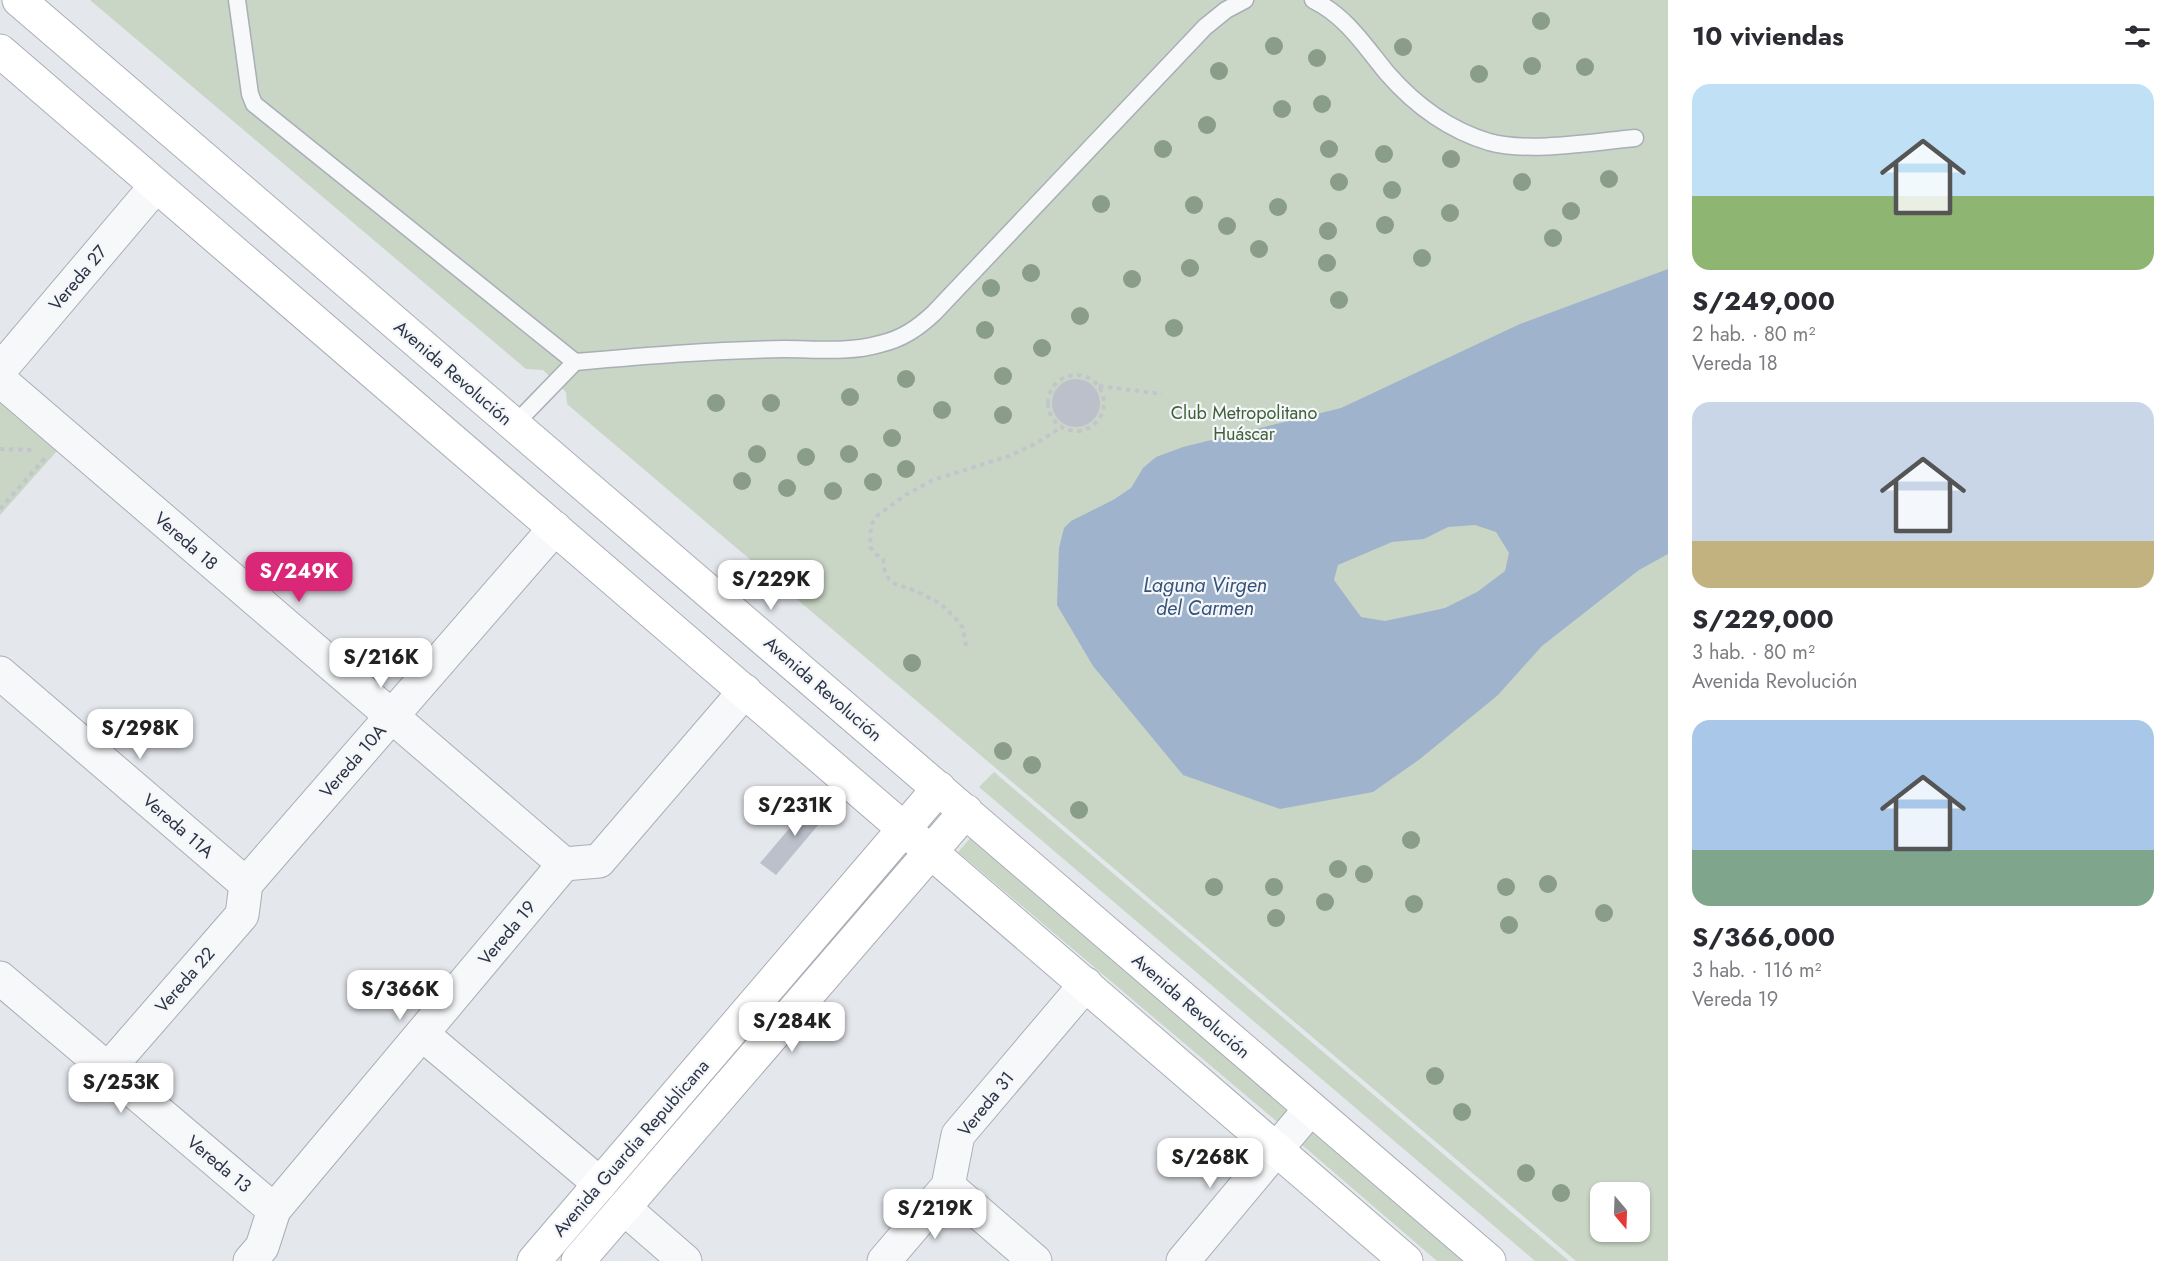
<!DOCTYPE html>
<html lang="es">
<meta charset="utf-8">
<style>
body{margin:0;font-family:Jost,sans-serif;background:#f2f2f3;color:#2b2b33;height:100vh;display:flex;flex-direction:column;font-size:22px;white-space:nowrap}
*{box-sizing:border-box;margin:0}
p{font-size:20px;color:#7c7c81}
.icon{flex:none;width:33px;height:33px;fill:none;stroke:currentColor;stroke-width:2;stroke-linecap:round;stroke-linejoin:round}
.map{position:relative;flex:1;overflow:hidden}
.side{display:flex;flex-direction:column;background:#fff;width:510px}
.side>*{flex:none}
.needle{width:39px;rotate:161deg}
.tools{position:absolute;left:1590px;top:1182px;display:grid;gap:12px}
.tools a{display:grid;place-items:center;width:60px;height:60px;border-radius:12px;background:#fff;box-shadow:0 2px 4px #0004;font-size:30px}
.price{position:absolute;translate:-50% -51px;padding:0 14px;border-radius:12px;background:#fff;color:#222;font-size:20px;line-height:39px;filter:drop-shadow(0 2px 3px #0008)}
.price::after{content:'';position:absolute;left:50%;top:36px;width:18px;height:14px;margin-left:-9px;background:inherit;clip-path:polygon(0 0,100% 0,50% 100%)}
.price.selected{background:#db2777;color:#fff}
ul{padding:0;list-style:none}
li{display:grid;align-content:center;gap:12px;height:318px;padding:0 24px}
li span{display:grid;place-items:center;height:186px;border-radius:18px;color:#555}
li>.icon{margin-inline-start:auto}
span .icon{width:108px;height:108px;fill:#fffc;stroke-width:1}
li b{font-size:26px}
h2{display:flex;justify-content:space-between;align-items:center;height:72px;padding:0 24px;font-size:26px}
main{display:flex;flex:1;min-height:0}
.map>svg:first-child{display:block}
.green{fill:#c9d6c5;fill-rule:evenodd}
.water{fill:#9fb4cc;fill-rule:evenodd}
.building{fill:#bbc0ca}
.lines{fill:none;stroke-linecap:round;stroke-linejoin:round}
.lane-casing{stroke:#a9aeb7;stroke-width:19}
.street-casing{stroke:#a9aeb7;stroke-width:35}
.secondary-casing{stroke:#a9aeb7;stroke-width:35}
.path{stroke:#c2c5cb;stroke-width:4;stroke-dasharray:4.5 4.5;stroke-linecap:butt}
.lane{stroke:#f7f8fa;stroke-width:16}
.street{stroke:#f7f8fa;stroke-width:33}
.secondary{stroke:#fff;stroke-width:33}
.tree{fill:#899d89}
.labels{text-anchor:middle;stroke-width:4.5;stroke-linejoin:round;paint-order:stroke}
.street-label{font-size:18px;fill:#2b3445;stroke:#f4f6f9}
.park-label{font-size:18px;fill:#3f6138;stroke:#f4f6f9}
.water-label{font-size:20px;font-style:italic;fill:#34527a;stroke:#f4f6f9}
</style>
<main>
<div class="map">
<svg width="1668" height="1261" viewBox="0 0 1668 1261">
<rect width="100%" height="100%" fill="#e4e7ec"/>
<path class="green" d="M 90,0 L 1668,0 L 1668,1261 L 1576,1261 L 567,404 L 566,392 L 543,370 L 526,369 ZM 1600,1192 L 1640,1192 L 1640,1232 L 1600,1232 Z
M 0,401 L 57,451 L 0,515 Z
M 994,772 L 1569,1261 L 1535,1261 L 979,787 Z
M 974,834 L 1296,1107 L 1281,1125 L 958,852 Z
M 1317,1128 L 1473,1261 L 1437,1261 L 1301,1144 Z"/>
<path class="water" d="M 1668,269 L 1668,554 L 1639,570 L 1542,646 L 1498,695 L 1420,759 L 1373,792 L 1280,809 L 1183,775 L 1093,666 L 1057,605 L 1059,548 L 1064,528 L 1071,521 L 1113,500 L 1131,488 L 1143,468 L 1156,457 L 1183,447 L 1341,408 L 1520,324 ZM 1475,525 L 1496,532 L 1509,553 L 1505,571 L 1477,592 L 1445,608 L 1385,621 L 1361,617 L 1334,580 L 1338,565 L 1392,542 L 1424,539 L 1448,527 Z"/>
<path class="building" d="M1052 403a24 24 0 1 1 48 0a24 24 0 1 1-48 0Z
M 815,798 L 830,811 L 776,875 L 760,863 Z"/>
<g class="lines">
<g class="lane-casing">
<path id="lane" d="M 237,0 L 250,94 L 254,104 L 575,362
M 1313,0 C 1346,16 1364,45 1387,73 C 1414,104 1449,130 1489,142 C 1529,153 1593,142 1635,138
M 514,425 L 575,362 C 644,356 714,350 784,349 C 817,349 848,353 880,344 C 902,339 918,328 934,313 L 1205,27 L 1226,10 L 1245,0"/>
</g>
<g class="street-casing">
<path id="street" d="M 0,370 L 155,187
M 0,380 L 564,864
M 0,673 L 246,884
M 246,884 L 555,528
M 0,978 L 274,1210
M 422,1034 L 600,1184
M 108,1069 L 242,915 L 246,884
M 948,1186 L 1035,1261
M 624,1208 L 685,1261
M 250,1261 L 262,1247 L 274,1210 L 564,864 L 599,861 L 745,691
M 884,1261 L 948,1186 L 958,1135 L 1086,984
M 1183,1261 L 1310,1109"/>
</g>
<g class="secondary-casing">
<path id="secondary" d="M 19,0 L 1489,1261
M 0,51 L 1406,1261
M 534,1261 L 939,788
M 578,1261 L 966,811"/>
</g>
<path class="path" d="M1048 403a28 28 0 1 1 56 0a28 28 0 1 1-56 0Z
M 1099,386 L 1162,394
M 0,449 L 33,450
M 0,509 L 46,457
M 966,646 L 963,628 L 956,619 L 941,604 L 916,591 L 895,584 L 889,579 L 885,573 L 883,559 L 876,554 L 870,547 L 871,525 L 878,515 L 904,496 L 933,480 L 1009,456 L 1035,444 L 1062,427"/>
<use href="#lane" class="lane"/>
<use href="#street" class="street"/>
<use href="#secondary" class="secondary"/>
</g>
<g class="tree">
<circle cx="1541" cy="21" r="9"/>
<circle cx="1274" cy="46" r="9"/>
<circle cx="1403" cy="47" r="9"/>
<circle cx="1317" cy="58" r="9"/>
<circle cx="1532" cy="66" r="9"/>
<circle cx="1585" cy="67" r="9"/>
<circle cx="1219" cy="71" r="9"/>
<circle cx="1479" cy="74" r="9"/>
<circle cx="1322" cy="104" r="9"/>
<circle cx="1282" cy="109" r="9"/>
<circle cx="1207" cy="125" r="9"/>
<circle cx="1163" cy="149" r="9"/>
<circle cx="1329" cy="149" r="9"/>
<circle cx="1384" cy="154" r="9"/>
<circle cx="1451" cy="159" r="9"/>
<circle cx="1609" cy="179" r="9"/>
<circle cx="1339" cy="182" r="9"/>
<circle cx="1522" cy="182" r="9"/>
<circle cx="1392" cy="190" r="9"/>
<circle cx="1101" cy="204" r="9"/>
<circle cx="1194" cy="205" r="9"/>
<circle cx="1278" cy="207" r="9"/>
<circle cx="1571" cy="211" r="9"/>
<circle cx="1450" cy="213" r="9"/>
<circle cx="1385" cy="225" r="9"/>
<circle cx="1227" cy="226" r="9"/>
<circle cx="1328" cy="231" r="9"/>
<circle cx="1553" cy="238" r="9"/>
<circle cx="1259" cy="249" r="9"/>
<circle cx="1422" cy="258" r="9"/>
<circle cx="1327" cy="263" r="9"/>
<circle cx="1190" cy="268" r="9"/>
<circle cx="1031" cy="273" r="9"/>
<circle cx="1132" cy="279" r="9"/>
<circle cx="991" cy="288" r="9"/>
<circle cx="1339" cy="300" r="9"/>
<circle cx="1080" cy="316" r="9"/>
<circle cx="1174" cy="328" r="9"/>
<circle cx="985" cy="330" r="9"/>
<circle cx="1042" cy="348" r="9"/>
<circle cx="1003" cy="376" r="9"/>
<circle cx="906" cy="379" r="9"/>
<circle cx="850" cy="397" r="9"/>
<circle cx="716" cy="403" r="9"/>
<circle cx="771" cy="403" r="9"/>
<circle cx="942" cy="410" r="9"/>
<circle cx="1003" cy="415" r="9"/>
<circle cx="892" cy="438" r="9"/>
<circle cx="757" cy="454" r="9"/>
<circle cx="849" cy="454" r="9"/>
<circle cx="806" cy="457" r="9"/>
<circle cx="906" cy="469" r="9"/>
<circle cx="742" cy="481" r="9"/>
<circle cx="873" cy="482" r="9"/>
<circle cx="787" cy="488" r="9"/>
<circle cx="833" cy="491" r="9"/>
<circle cx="912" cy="663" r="9"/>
<circle cx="1003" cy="751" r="9"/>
<circle cx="1032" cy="765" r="9"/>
<circle cx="1079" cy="810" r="9"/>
<circle cx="1411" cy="840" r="9"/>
<circle cx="1338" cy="869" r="9"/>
<circle cx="1364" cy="874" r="9"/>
<circle cx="1548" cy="884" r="9"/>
<circle cx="1214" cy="887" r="9"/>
<circle cx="1274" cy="887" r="9"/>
<circle cx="1506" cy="887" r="9"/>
<circle cx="1325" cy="902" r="9"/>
<circle cx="1414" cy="904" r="9"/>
<circle cx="1604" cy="913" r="9"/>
<circle cx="1276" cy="918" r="9"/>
<circle cx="1509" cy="925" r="9"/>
<circle cx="1435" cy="1076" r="9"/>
<circle cx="1462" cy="1112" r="9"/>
<circle cx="1526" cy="1173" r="9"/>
<circle cx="1561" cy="1193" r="9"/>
</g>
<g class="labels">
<g class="street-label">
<text transform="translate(78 278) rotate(-50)" y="6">Vereda 27</text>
<text transform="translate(453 373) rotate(41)" y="6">Avenida Revolución</text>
<text transform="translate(186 541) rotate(41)" y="6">Vereda 18</text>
<text transform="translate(823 689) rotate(41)" y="6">Avenida Revolución</text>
<text transform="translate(353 761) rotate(-49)" y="6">Vereda 10A</text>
<text transform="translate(178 826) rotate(41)" y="6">Vereda 11A</text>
<text transform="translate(507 933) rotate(-50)" y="6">Vereda 19</text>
<text transform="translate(185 980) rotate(-49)" y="6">Vereda 22</text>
<text transform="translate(1191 1006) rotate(41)" y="6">Avenida Revolución</text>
<text transform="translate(986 1104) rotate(-51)" y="6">Vereda 31</text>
<text transform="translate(631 1148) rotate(-49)" y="6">Avenida Guardia Republicana</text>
<text transform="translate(219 1164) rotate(40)" y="6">Vereda 13</text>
</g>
<g class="park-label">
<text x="1244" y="419">Club Metropolitano<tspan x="1244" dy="21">Huáscar</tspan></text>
</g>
<g class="water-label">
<text x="1205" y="592">Laguna Virgen<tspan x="1205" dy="23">del Carmen</tspan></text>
</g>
</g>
</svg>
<div class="tools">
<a><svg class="needle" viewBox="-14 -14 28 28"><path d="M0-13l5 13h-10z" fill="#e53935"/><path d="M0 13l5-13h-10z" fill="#7c7c81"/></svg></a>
</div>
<b class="price selected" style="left:299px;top:603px">S/249K</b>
<b class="price" style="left:771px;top:611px">S/229K</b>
<b class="price" style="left:381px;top:689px">S/216K</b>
<b class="price" style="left:140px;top:760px">S/298K</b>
<b class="price" style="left:795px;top:837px">S/231K</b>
<b class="price" style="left:400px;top:1021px">S/366K</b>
<b class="price" style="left:792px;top:1053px">S/284K</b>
<b class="price" style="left:121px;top:1114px">S/253K</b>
<b class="price" style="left:1210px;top:1189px">S/268K</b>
<b class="price" style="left:935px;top:1240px">S/219K</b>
</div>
<section class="side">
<h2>10 viviendas<svg class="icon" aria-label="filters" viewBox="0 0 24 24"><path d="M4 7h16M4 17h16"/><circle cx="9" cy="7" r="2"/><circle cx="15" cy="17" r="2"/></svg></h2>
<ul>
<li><span style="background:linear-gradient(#bfe0f5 60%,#8fb573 0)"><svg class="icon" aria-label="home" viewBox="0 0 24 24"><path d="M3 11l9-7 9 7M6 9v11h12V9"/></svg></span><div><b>S/249,000</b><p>2 hab. · 80 m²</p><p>Vereda 18</p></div></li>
<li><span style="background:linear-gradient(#c9d6e8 75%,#c2b280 0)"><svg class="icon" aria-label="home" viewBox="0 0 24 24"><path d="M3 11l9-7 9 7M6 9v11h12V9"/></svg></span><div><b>S/229,000</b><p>3 hab. · 80 m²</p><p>Avenida Revolución</p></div></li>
<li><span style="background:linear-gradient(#a9c7e8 70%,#7fa58c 0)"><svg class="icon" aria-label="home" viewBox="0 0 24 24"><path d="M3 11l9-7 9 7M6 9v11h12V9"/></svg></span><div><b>S/366,000</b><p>3 hab. · 116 m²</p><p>Vereda 19</p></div></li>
</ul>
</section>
</main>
